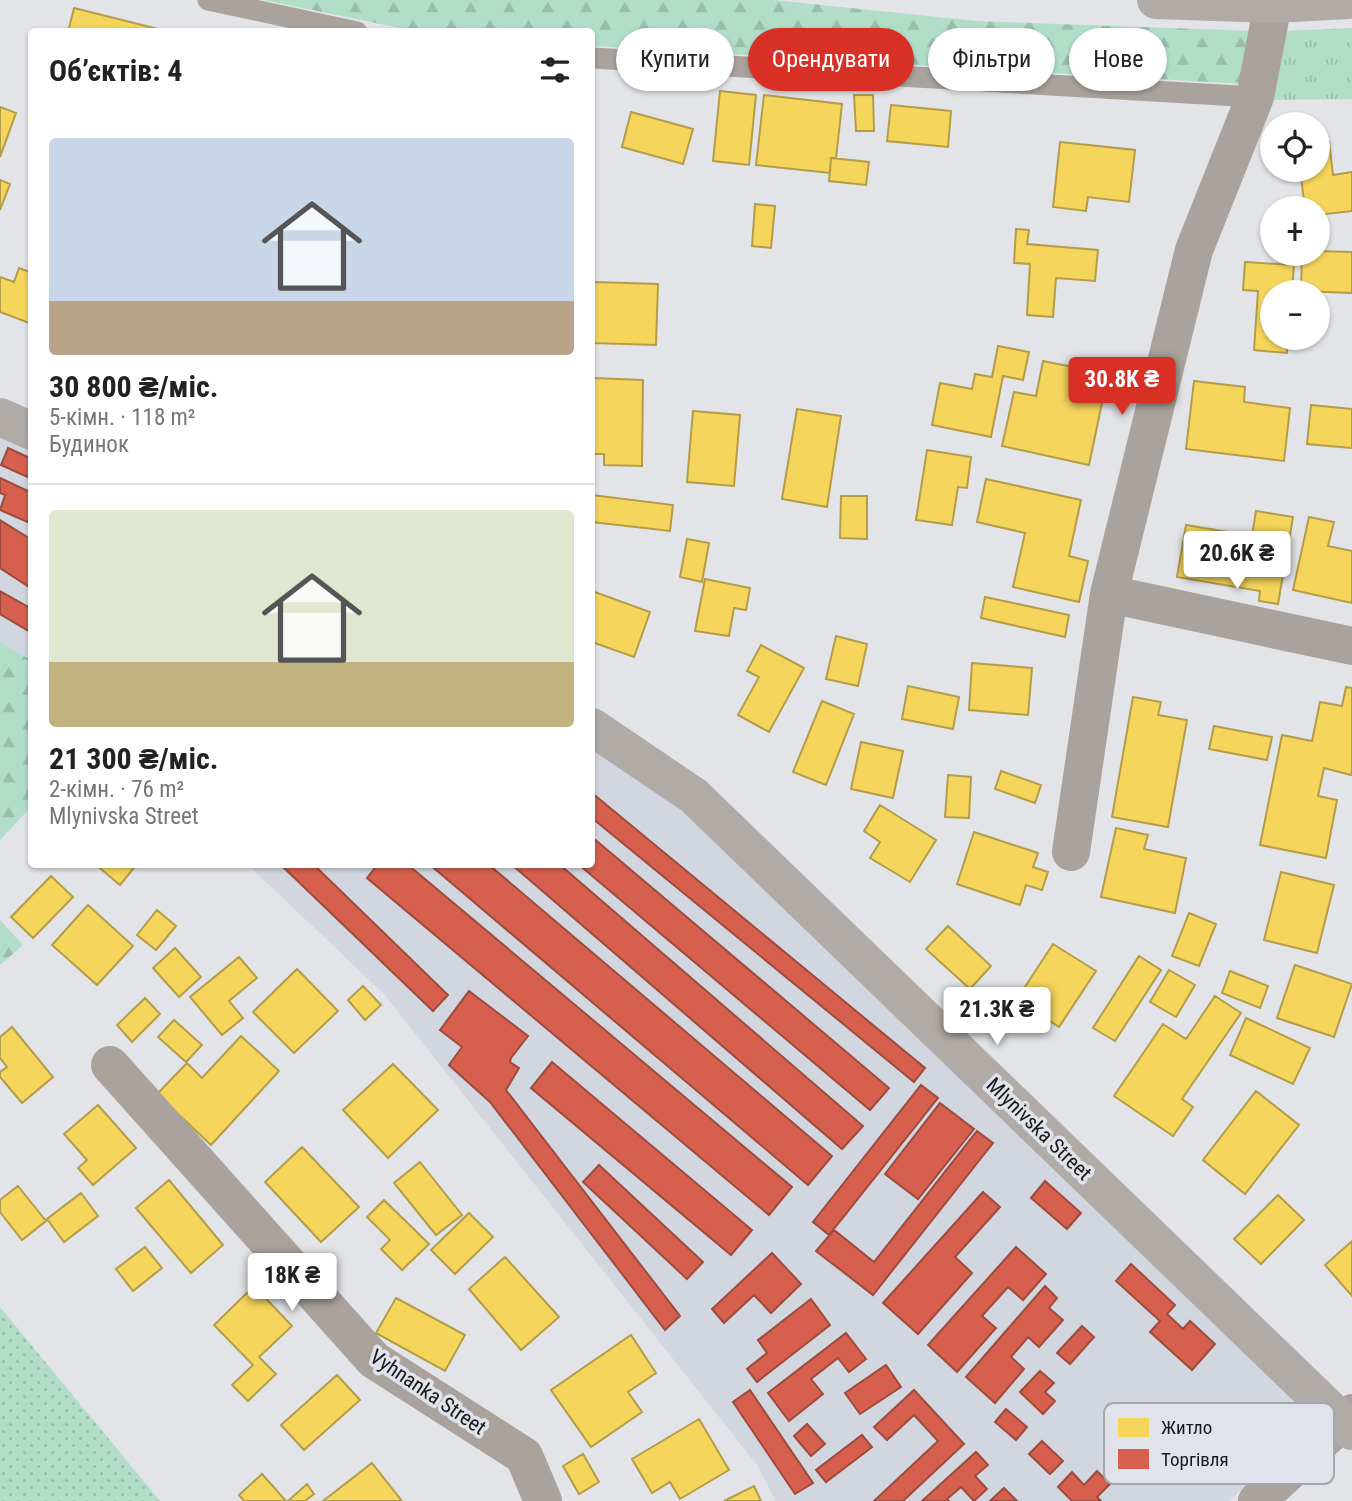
<!DOCTYPE html>
<html lang="uk">
<meta charset="utf-8">
<style>
body{margin:0;font-family:"Roboto Condensed",sans-serif;background:#f6f6f6;color:#222;height:100vh;display:flex;flex-direction:column;font-size:26px;white-space:nowrap}
*{box-sizing:border-box;margin:0}
p{font-size:23px;color:#767676}
.icon{flex:none;width:38px;height:38px;fill:none;stroke:currentColor;stroke-width:2;stroke-linecap:round;stroke-linejoin:round}
.map{position:relative;flex:1;overflow:hidden}
.details{position:absolute;left:28px;top:28px;width:567px;height:840px;display:flex;flex-direction:column;background:#fff;border-radius:7px;box-shadow:0 2px 5px #0004}
.details>*{flex:none}
.top-card{position:absolute;left:616px;top:28px;width:630px;height:63px;display:flex;gap:14px}
.fabs{position:absolute;left:1260px;top:112px;display:grid;gap:14px}
.fabs a{display:grid;place-items:center;width:70px;height:70px;border-radius:50%;background:#fff;box-shadow:0 2px 5px #0004;font-size:35px}
.price{position:absolute;translate:-50% -60px;padding:0 16px;border-radius:7px;background:#fff;color:#222;font-size:23px;line-height:46px;filter:drop-shadow(0 2px 4px #0008)}
.price::after{content:'';position:absolute;left:50%;top:42px;width:21px;height:16px;margin-left:-10px;background:inherit;clip-path:polygon(0 0,100% 0,50% 100%)}
.price.on{background:#d93025;color:#fff}
ul{padding:0;list-style:none}
li{display:grid;align-content:center;gap:14px;height:371px;padding:0 21px}
li+li{border-top:2px solid #e0e0e0}
li span{display:grid;place-items:center;height:217px;border-radius:7px;color:#555}
li>.icon{margin-inline-start:auto}
span .icon{width:126px;height:126px;fill:#fffc;stroke-width:1}
li b{font-size:30px}
h2{display:flex;justify-content:space-between;align-items:center;height:84px;padding:0 21px;font-size:30px}
.tag{padding:0 24px;border-radius:32px;background:#fff;box-shadow:0 2px 5px #0004;font-size:24px;line-height:63px}
.tag.on{background:#d93025;color:#fff}
.map>svg:first-child{display:block}
.built{fill:#d2d6df}
.grass{fill:url(#grass-tufts)}
.forest{fill:url(#forest-firs)}
.garden{fill:url(#garden-dots)}
.homes{fill:#f6d55c;stroke:#b49d49;stroke-width:2}
.shops{fill:#d6604d;stroke:#9d4b3e;stroke-width:2}
.lines{fill:none;stroke-linecap:round;stroke-linejoin:round}
.lane{stroke:#aaa29c;stroke-width:21}
.street{stroke:#aaa29c;stroke-width:38}
.secondary{stroke:#b1aba7;stroke-width:38}
.labels{text-anchor:middle;stroke-width:7;stroke-linejoin:round;paint-order:stroke}
.street-label{font-size:21px;fill:#191a1c;stroke:#e0e3ea}
.key{fill:#e0e3ea;stroke:#a4a7ac;stroke-width:2}
.key-label{font-size:19px;fill:#191a1c}
</style>
<div class="map">
<svg width="1352" height="1501" viewBox="0 0 1352 1501">
<defs>
<pattern id="grass-tufts" width="24" height="20" patternUnits="userSpaceOnUse" patternTransform="scale(1.75)"><rect width="24" height="20" fill="#b2dec9"/><path d="M3 7l-1-3M5 7V3M7 7l1-3M15 17l-1-3M17 17v-4M19 17l1-3" fill="none" stroke="#98beac"/></pattern>
<pattern id="forest-firs" width="22" height="20" patternUnits="userSpaceOnUse" patternTransform="scale(1.75)"><rect width="22" height="20" fill="#b2dec9"/><path d="M5 1l3.5 6h-7zM16 11l3.5 6h-7z" fill="#98beac"/></pattern>
<pattern id="garden-dots" width="8" height="8" patternUnits="userSpaceOnUse" patternTransform="scale(1.75)"><rect width="8" height="8" fill="#b2dec9"/><path d="M2 2h.1M6 6h.1" fill="none" stroke="#98beac" stroke-width="1.8" stroke-linecap="round"/></pattern>
</defs>
<rect width="100%" height="100%" fill="#e2e4e8"/>
<path class="built" d="M 0,437 L 31,451 L 31,660 L 0,642 Z
M 592,748 L 682,810 L 1315,1420 L 1229,1501 L 776,1501 L 757,1465 L 383,993 L 248,865 L 592,864 Z"/>
<path class="grass" d="M 1352,28 L 1352,99 L 1269,100 L 1282,31 Z"/>
<path class="forest" d="M 264,0 L 773,0 L 977,21 L 1254,31 L 1244,84 L 592,46 L 592,32 L 414,31 Z
M 0,642 L 31,660 L 32,806 L 0,840 Z
M 0,920 L 23,945 L 0,965 Z"/>
<path class="garden" d="M 0,1307 L 160,1501 L 0,1501 Z"/>
<path class="homes" d="M 74,8 L 158,29 L 157,32 L 68,32 Z
M 720,91 L 756,95 L 749,165 L 713,161 Z
M 764,95 L 842,104 L 836,158 L 831,158 L 830,173 L 756,165 Z
M 854,95 L 873,95 L 874,131 L 856,131 Z
M 891,105 L 951,111 L 948,147 L 887,141 Z
M 0,107 L 16,113 L 0,157 Z
M 631,112 L 693,129 L 683,164 L 622,147 Z
M 1329,141 L 1333,175 L 1352,172 L 1352,211 L 1318,215 L 1318,208 L 1305,208 L 1300,170 L 1318,170 L 1318,142 Z
M 1060,142 L 1135,150 L 1129,202 L 1088,197 L 1086,211 L 1053,207 Z
M 831,158 L 869,162 L 866,185 L 829,181 Z
M 0,180 L 10,184 L 0,210 Z
M 755,204 L 775,206 L 771,248 L 752,246 Z
M 1016,229 L 1029,230 L 1027,244 L 1098,250 L 1095,281 L 1056,278 L 1053,317 L 1027,315 L 1030,264 L 1014,263 Z
M 1318,251 L 1352,252 L 1352,293 L 1301,291 L 1302,254 L 1318,254 Z
M 1245,262 L 1294,265 L 1292,292 L 1272,292 L 1272,338 L 1288,338 L 1287,353 L 1254,350 L 1258,291 L 1243,290 Z
M 19,268 L 32,273 L 32,324 L 0,312 L 0,277 L 14,282 Z
M 594,282 L 658,284 L 656,345 L 592,343 Z
M 998,346 L 1029,352 L 1023,380 L 1003,376 L 991,437 L 932,425 L 940,383 L 972,389 L 975,374 L 992,377 Z
M 1043,361 L 1108,374 L 1089,465 L 1002,446 L 1014,392 L 1036,396 Z
M 592,378 L 643,380 L 642,466 L 604,465 L 604,454 L 592,454 Z
M 1194,381 L 1245,387 L 1244,402 L 1290,408 L 1284,461 L 1186,449 Z
M 1311,405 L 1352,409 L 1352,448 L 1307,444 Z
M 797,409 L 841,416 L 827,507 L 782,499 Z
M 693,411 L 740,415 L 734,486 L 687,482 Z
M 927,450 L 971,457 L 967,488 L 958,487 L 952,525 L 916,520 Z
M 986,479 L 1081,500 L 1069,556 L 1088,561 L 1079,602 L 1013,587 L 1025,533 L 977,522 Z
M 592,495 L 673,505 L 670,531 L 592,522 Z
M 841,496 L 867,496 L 867,539 L 840,538 Z
M 1256,511 L 1293,517 L 1278,604 L 1259,601 L 1260,591 L 1177,577 L 1186,525 L 1252,536 Z
M 1309,517 L 1334,522 L 1328,546 L 1352,551 L 1352,603 L 1293,590 Z
M 687,539 L 709,543 L 702,582 L 680,577 Z
M 705,579 L 750,588 L 746,610 L 734,608 L 729,636 L 695,631 Z
M 592,591 L 650,612 L 634,657 L 592,642 Z
M 985,597 L 1069,615 L 1065,637 L 981,618 Z
M 836,636 L 867,644 L 858,686 L 826,679 Z
M 761,645 L 804,668 L 769,732 L 738,715 L 759,677 L 747,671 Z
M 972,663 L 1032,668 L 1028,715 L 969,710 Z
M 908,686 L 959,697 L 953,729 L 902,719 Z
M 1346,687 L 1352,688 L 1352,771 L 1351,775 L 1324,768 L 1318,796 L 1337,800 L 1326,858 L 1260,845 L 1282,735 L 1312,741 L 1320,702 L 1342,706 Z
M 1133,697 L 1161,702 L 1158,715 L 1187,720 L 1168,827 L 1112,817 Z
M 822,701 L 854,714 L 826,785 L 793,772 Z
M 1214,726 L 1272,737 L 1267,760 L 1209,749 Z
M 861,742 L 903,751 L 893,798 L 851,789 Z
M 1001,771 L 1041,785 L 1035,803 L 995,789 Z
M 948,775 L 971,777 L 969,818 L 945,817 Z
M 880,805 L 936,840 L 910,882 L 870,858 L 880,842 L 864,831 Z
M 1116,828 L 1148,835 L 1144,849 L 1186,858 L 1175,913 L 1101,897 Z
M 974,832 L 1038,853 L 1033,867 L 1048,872 L 1042,890 L 1026,885 L 1020,905 L 957,884 Z
M 95,864 L 137,864 L 120,885 Z
M 1281,872 L 1334,885 L 1317,953 L 1264,940 Z
M 51,876 L 73,897 L 33,938 L 11,917 Z
M 88,905 L 133,946 L 97,985 L 52,945 Z
M 157,910 L 176,926 L 156,950 L 137,935 Z
M 1189,913 L 1216,924 L 1199,966 L 1172,956 Z
M 948,926 L 991,966 L 970,989 L 926,949 Z
M 1053,944 L 1096,971 L 1059,1027 L 1017,999 Z
M 175,948 L 201,977 L 179,997 L 153,968 Z
M 1139,956 L 1161,970 L 1115,1041 L 1093,1028 Z
M 239,957 L 257,978 L 229,1001 L 243,1018 L 222,1035 L 190,997 Z
M 1295,965 L 1352,984 L 1334,1037 L 1277,1018 Z
M 297,969 L 338,1011 L 294,1053 L 253,1012 Z
M 1169,970 L 1195,985 L 1176,1017 L 1150,1002 Z
M 1230,971 L 1268,986 L 1260,1008 L 1222,993 Z
M 363,986 L 381,1005 L 365,1020 L 348,1000 Z
M 1215,996 L 1241,1013 L 1182,1099 L 1193,1107 L 1173,1136 L 1114,1096 L 1163,1024 L 1186,1039 Z
M 145,998 L 160,1014 L 132,1042 L 117,1025 Z
M 1246,1018 L 1310,1048 L 1293,1084 L 1230,1055 Z
M 174,1020 L 202,1045 L 186,1062 L 158,1037 Z
M 12,1027 L 53,1077 L 22,1103 L 0,1077 L 0,1072 L 7,1067 L 0,1058 L 0,1037 Z
M 241,1036 L 279,1071 L 211,1145 L 157,1094 L 187,1063 L 202,1078 Z
M 393,1064 L 438,1110 L 388,1158 L 343,1110 Z
M 1256,1091 L 1299,1125 L 1245,1194 L 1203,1160 Z
M 98,1105 L 136,1148 L 93,1185 L 78,1168 L 87,1160 L 64,1134 Z
M 302,1147 L 359,1207 L 321,1242 L 265,1182 Z
M 420,1162 L 462,1215 L 436,1235 L 394,1183 Z
M 169,1180 L 223,1245 L 191,1273 L 136,1208 Z
M 18,1186 L 46,1221 L 22,1240 L 0,1212 L 0,1200 Z
M 81,1193 L 98,1216 L 64,1242 L 47,1219 Z
M 1278,1195 L 1304,1220 L 1261,1264 L 1234,1239 Z
M 384,1200 L 429,1244 L 402,1270 L 381,1249 L 390,1240 L 367,1217 Z
M 469,1213 L 493,1237 L 455,1274 L 431,1250 Z
M 1352,1241 L 1352,1296 L 1325,1265 Z
M 145,1247 L 162,1268 L 133,1291 L 116,1269 Z
M 505,1257 L 559,1317 L 521,1350 L 469,1289 Z
M 254,1286 L 292,1326 L 259,1357 L 276,1374 L 248,1401 L 232,1385 L 253,1365 L 214,1325 Z
M 396,1298 L 465,1335 L 445,1371 L 376,1333 Z
M 631,1335 L 656,1373 L 628,1392 L 642,1412 L 591,1447 L 551,1390 Z
M 337,1375 L 360,1400 L 304,1450 L 281,1425 Z
M 699,1419 L 729,1470 L 680,1499 L 670,1482 L 652,1493 L 632,1459 Z
M 583,1454 L 599,1482 L 579,1494 L 563,1466 Z
M 372,1463 L 402,1501 L 323,1501 Z
M 262,1474 L 286,1501 L 244,1501 L 239,1495 Z
M 307,1484 L 314,1494 L 305,1501 L 288,1501 Z
M 754,1486 L 761,1501 L 724,1501 Z"/>
<path class="shops" d="M 8,448 L 32,459 L 32,479 L 1,465 Z
M 0,478 L 32,493 L 32,524 L 0,510 L 5,495 L 0,493 Z
M 0,520 L 32,540 L 32,589 L 0,568 Z
M 0,591 L 32,609 L 32,633 L 0,614 Z
M 592,793 L 925,1068 L 914,1082 L 592,818 Z
M 592,837 L 889,1088 L 870,1110 L 578,864 L 592,864 Z
M 283,864 L 313,864 L 448,995 L 433,1011 L 282,866 Z
M 378,864 L 407,864 L 792,1187 L 769,1215 L 367,878 Z
M 429,864 L 488,864 L 832,1156 L 808,1185 Z
M 511,864 L 559,864 L 863,1126 L 842,1149 Z
M 469,991 L 528,1036 L 511,1058 L 510,1062 L 519,1068 L 506,1090 L 680,1316 L 665,1330 L 490,1102 L 449,1065 L 462,1047 L 440,1030 Z
M 552,1062 L 752,1230 L 731,1255 L 531,1088 Z
M 921,1085 L 938,1098 L 829,1235 L 813,1222 Z
M 940,1103 L 974,1129 L 918,1199 L 885,1174 Z
M 977,1131 L 993,1143 L 873,1295 L 816,1251 L 834,1230 L 874,1262 Z
M 599,1165 L 703,1262 L 687,1279 L 583,1182 Z
M 1045,1181 L 1081,1213 L 1067,1229 L 1031,1198 Z
M 983,1192 L 1000,1207 L 955,1257 L 972,1273 L 918,1334 L 883,1303 Z
M 1016,1247 L 1046,1274 L 1023,1300 L 1008,1287 L 982,1316 L 996,1328 L 957,1372 L 928,1345 Z
M 772,1253 L 801,1284 L 771,1313 L 754,1295 L 724,1323 L 712,1309 Z
M 1131,1264 L 1175,1305 L 1167,1314 L 1183,1329 L 1190,1321 L 1215,1344 L 1192,1370 L 1150,1332 L 1160,1321 L 1116,1281 Z
M 1045,1286 L 1057,1298 L 1049,1308 L 1063,1320 L 1039,1347 L 1028,1337 L 1011,1357 L 1024,1369 L 995,1403 L 966,1377 Z
M 811,1299 L 830,1325 L 757,1382 L 747,1369 L 767,1353 L 758,1340 Z
M 1082,1326 L 1094,1337 L 1070,1364 L 1057,1353 Z
M 846,1333 L 866,1359 L 849,1372 L 838,1358 L 811,1379 L 823,1394 L 789,1421 L 768,1393 Z
M 886,1365 L 901,1387 L 860,1414 L 845,1393 Z
M 1040,1371 L 1054,1383 L 1045,1392 L 1055,1401 L 1043,1414 L 1020,1392 Z
M 750,1390 L 813,1483 L 795,1494 L 733,1402 Z
M 914,1390 L 964,1444 L 903,1501 L 874,1501 L 938,1441 L 914,1415 L 887,1440 L 874,1427 Z
M 1006,1409 L 1027,1427 L 1016,1440 L 995,1422 Z
M 807,1424 L 825,1444 L 811,1456 L 794,1436 Z
M 862,1435 L 872,1447 L 826,1482 L 816,1470 Z
M 1042,1441 L 1063,1461 L 1050,1474 L 1029,1454 Z
M 976,1452 L 988,1465 L 975,1476 L 987,1489 L 974,1501 L 961,1487 L 947,1499 L 949,1501 L 922,1501 Z
M 1097,1471 L 1110,1484 L 1097,1497 L 1101,1501 L 1072,1501 L 1058,1487 L 1072,1472 L 1084,1485 Z
M 1004,1488 L 1017,1501 L 990,1501 Z"/>
<g class="lines">
<path class="lane" d="M 208,0 L 357,32
M 592,58 L 1255,97"/>
<path class="street" d="M 1109,594 L 1352,646
M 1071,852 L 1109,594 L 1194,250 L 1255,97 L 1273,4
M 110,1065 L 374,1360 L 524,1456 L 543,1501
M 1257,1501 L 1352,1413"/>
<path class="secondary" d="M 1156,0 L 1273,4 L 1348,0
M 0,417 L 32,431
M 592,727 L 694,796 L 1352,1431"/>
</g>
<g class="labels">
<g class="street-label">
<text transform="translate(1039 1129) rotate(44)" y="7">Mlynivska Street</text>
<text transform="translate(428 1392) rotate(34)" y="7">Vyhnanka Street</text>
</g>
</g>
<rect x="1104" y="1403" width="230" height="81" rx="10" class="key"/>
<rect x="1118" y="1418" width="31" height="19" fill="#f6d55c"/>
<rect x="1118" y="1449" width="31" height="20" fill="#d6604d"/>
<g class="key-label">
<text x="1161" y="1434">Житло</text>
<text x="1161" y="1466">Торгівля</text>
</g>
</svg>
<div class="fabs">
<a><svg class="icon" aria-label="locate" viewBox="0 0 24 24"><circle cx="12" cy="12" r="6"/><path d="M12 2v4M12 18v4M2 12h4M18 12h4"/></svg></a>
<a>+</a>
<a>−</a>
</div>
<b class="price on" style="left:1122px;top:417px">30.8K ₴</b>
<b class="price" style="left:1237px;top:591px">20.6K ₴</b>
<b class="price" style="left:997px;top:1047px">21.3K ₴</b>
<b class="price" style="left:292px;top:1313px">18K ₴</b>
<div class="top-card">
<a class="tag">Купити</a>
<a class="tag on">Орендувати</a>
<a class="tag">Фільтри</a>
<a class="tag">Нове</a>
</div>
<section class="details">
<h2>Об’єктів: 4<svg class="icon" aria-label="filters" viewBox="0 0 24 24"><path d="M4 7h16M4 17h16"/><circle cx="9" cy="7" r="2"/><circle cx="15" cy="17" r="2"/></svg></h2>
<ul>
<li><span style="background:linear-gradient(#c9d6e8 75%,#b9a48a 0)"><svg class="icon" aria-label="home" viewBox="0 0 24 24"><path d="M3 11l9-7 9 7M6 9v11h12V9"/></svg></span><div><b>30 800 ₴/міс.</b><p>5-кімн. · 118 m²</p><p>Будинок</p></div></li>
<li><span style="background:linear-gradient(#dfe7d0 70%,#c2b280 0)"><svg class="icon" aria-label="home" viewBox="0 0 24 24"><path d="M3 11l9-7 9 7M6 9v11h12V9"/></svg></span><div><b>21 300 ₴/міс.</b><p>2-кімн. · 76 m²</p><p>Mlynivska Street</p></div></li>
</ul>
</section>
</div>
